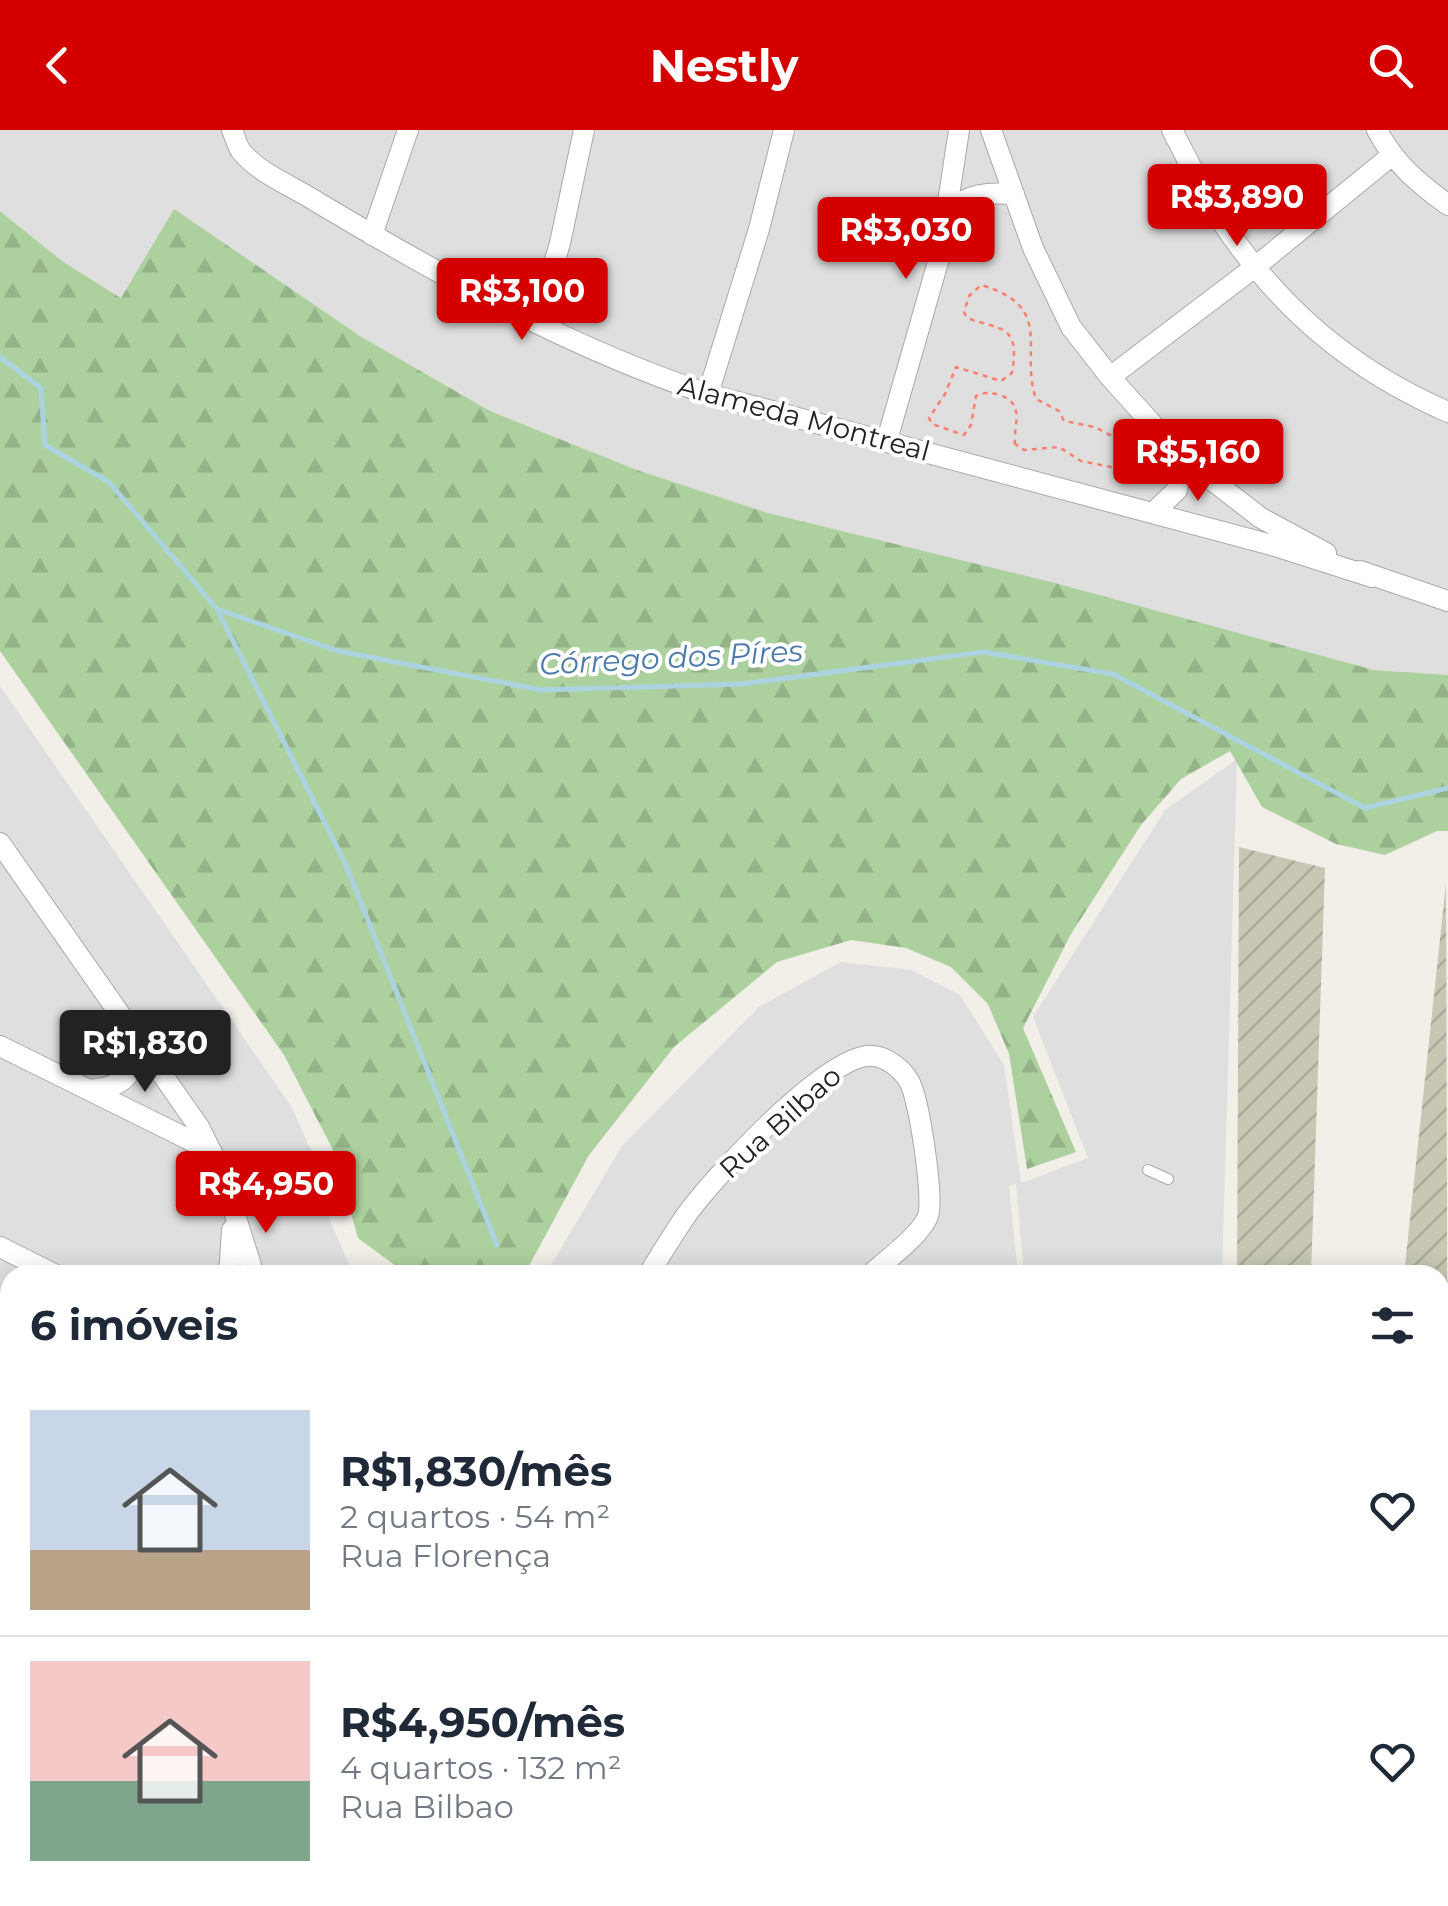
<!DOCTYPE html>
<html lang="pt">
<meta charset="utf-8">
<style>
body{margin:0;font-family:Montserrat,sans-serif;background:#f6f6f7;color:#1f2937;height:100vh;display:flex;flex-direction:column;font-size:38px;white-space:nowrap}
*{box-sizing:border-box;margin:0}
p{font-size:32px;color:#747a83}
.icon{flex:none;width:55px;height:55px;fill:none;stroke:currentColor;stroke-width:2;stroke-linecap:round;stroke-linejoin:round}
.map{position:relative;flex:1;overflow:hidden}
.panel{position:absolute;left:0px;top:1135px;width:1450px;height:642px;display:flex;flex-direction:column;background:#fff;border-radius:30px 30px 0 0;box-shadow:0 5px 25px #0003}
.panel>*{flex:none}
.price{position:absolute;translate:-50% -85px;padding:0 22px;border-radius:10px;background:#d40000;color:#fff;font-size:32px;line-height:65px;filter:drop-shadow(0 2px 5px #0008)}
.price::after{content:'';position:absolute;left:50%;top:60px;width:30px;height:22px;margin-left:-15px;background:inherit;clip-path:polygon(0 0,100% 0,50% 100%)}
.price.current{background:#222;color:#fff}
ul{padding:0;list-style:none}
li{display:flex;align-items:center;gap:30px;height:250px;padding:0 30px}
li+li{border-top:2px solid #e0e1e3}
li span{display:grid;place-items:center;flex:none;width:280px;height:200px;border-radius:0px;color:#555}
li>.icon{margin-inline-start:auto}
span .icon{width:120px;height:120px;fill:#fffc;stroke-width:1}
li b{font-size:42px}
h2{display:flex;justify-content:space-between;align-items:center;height:120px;padding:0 30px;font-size:42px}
header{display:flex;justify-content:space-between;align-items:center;height:130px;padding:0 30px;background:#d40000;color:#fff;font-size:45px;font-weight:700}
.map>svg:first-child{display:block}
.residential{fill:#e0dfdf}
.education{fill:#ffffe5}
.construction{fill:url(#construction-furrows)}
.forest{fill:url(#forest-firs)}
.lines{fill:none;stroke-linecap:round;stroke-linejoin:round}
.stream{stroke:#aad3df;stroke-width:5}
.service-casing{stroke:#a9a9a9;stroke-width:12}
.minor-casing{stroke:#a9a9a9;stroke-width:22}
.path{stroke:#fa8072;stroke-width:2.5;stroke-dasharray:5 5;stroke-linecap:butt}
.service{stroke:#fff;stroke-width:10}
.minor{stroke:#fff;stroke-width:20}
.labels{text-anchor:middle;stroke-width:8;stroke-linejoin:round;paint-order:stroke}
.street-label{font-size:28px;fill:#222;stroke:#fff}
.water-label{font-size:30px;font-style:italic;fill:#4a7aab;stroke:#fff}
</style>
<header><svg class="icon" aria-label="back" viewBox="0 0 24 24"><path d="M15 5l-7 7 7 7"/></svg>Nestly<svg class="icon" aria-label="search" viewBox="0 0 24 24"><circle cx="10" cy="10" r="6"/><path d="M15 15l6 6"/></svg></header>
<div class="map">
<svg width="1448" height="1776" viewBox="0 0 1448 1776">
<defs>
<pattern id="construction-furrows" width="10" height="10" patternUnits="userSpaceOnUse" patternTransform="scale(2.5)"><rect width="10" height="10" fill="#c7c7b4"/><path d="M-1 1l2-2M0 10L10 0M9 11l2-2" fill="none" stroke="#abab9a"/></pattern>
<pattern id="forest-firs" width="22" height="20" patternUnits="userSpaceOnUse" patternTransform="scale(2.5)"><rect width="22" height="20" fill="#add19e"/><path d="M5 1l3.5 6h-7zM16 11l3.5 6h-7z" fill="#95b388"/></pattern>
</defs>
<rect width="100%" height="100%" fill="#f2efe9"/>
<path class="residential" d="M 0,0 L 1448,0 L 1448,545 L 1374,540 L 768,383 L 637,340 L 490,281 L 360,206 L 174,80 L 122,168 L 62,131 L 0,81 Z
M 0,556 L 291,976 L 311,1020 L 330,1091 L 354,1145 L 10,1145 L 10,1612 L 0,1607 Z
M 1237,629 L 1222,1145 L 1024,1145 L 1016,1054 L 1009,1056 L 1018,1145 L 545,1145 L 622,1016 L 759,877 L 841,832 L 911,840 L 960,865 L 1004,935 L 1021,1053 L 1088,1028 L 1033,887 L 1165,680 Z"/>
<path class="education" d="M 1440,1497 L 1448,1497 L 1448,1587 L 1440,1587 Z"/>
<path class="construction" d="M 1239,717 L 1325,738 L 1311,1145 L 1237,1145 Z
M 1446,753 L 1448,1420 L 1440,1420 L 1440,1145 L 1404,1145 Z"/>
<path class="forest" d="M 174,79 L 360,206 L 490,281 L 637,340 L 768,383 L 1055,453 L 1374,540 L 1448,545 L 1448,701 L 1437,701 L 1385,725 L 1336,714 L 1262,677 L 1230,621 L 1181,649 L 1141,695 L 1071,804 L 1023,898 L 1076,1022 L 1027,1039 L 1009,924 L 988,874 L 951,837 L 906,818 L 851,810 L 777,832 L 674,917 L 589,1025 L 524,1145 L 408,1145 L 358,1108 L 332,1018 L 284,925 L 0,521 L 0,81 L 62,131 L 121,168 Z
M 578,1768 L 1065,1768 L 1068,1776 L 550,1776 Z"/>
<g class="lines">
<path class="stream" d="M 0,227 L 41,258 L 45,315 L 109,352 L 217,479 L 338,521 L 541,560 L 742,554 L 984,522 L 1113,544 L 1365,678 L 1448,658
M 217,479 L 346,735 L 497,1115"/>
<g class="service-casing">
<path id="service" d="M 1148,1040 L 1168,1049"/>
</g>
<g class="minor-casing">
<path id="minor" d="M 232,0 C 235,6 237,16 241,21 C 258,43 294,57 317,72 C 441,146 570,218 708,264 L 1275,416 L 1372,447
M 991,0 L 1033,118 L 1071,197 L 1110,247 L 1182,327 L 1261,388 L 1326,423
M 1172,0 C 1189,32 1205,66 1224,95 C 1282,181 1354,241 1448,282
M 1377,0 C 1394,33 1418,53 1448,75
M 948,80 C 970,64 986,62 1014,64
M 372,105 L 408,0
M 537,192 L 560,113 L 584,0
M 1110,247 L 1255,137 L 1391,26
M 708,264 L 759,99 L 784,0
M 887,310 L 940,125 L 959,0
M 1153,383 L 1177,360 L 1182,327
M 1360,441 L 1448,471
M 0,713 L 199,997 L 222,1043 L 254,1145
M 0,916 L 210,1020
M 90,960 C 129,956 135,943 138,906
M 0,1117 L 56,1145
M 229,1145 L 232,1100
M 648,1145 C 660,1126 672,1106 685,1087 C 710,1051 829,921 873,926 C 887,927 902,939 909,951 C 919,967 934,1068 928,1086 C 921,1105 886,1130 870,1145
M 0,1311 L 10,1316
M 1440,1443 L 1448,1442
M 1440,1483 L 1448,1482
M 0,1513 L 10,1518
M 1440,1603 L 1448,1604
M 1440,1728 L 1448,1729
M 502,1776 L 518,1768
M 1212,1776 L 1212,1768"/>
</g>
<path class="path" d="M 1014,313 L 1024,320 L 1059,317 L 1081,331 L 1111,337 L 1125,344 L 1132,335 L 1125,313 L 1095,297 L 1064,291 L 1059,281 L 1036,269 C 1019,219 1056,177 981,155 L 969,166 L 964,182 L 967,188 C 1003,201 1020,194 1012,243 L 1001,251 L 956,237 L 945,264 L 929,288 L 932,294 L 964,305 L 971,295 L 976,266 C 985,262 990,262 1000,265 C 1026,274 1013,295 1015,315"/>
<use href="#service" class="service"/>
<use href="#minor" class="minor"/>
</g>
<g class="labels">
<g class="street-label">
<text transform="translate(804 288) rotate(15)" y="10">Alameda Montreal</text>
<text transform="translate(780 992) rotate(-42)" y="10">Rua Bilbao</text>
</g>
<g class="water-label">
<text transform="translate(671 528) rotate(-3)" y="10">Córrego dos Píres</text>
</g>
</g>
</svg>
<b class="price" style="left:1237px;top:119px">R$3,890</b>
<b class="price" style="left:906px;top:152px">R$3,030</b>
<b class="price" style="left:522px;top:213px">R$3,100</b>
<b class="price" style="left:1198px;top:374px">R$5,160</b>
<b class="price current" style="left:145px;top:965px">R$1,830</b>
<b class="price" style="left:266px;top:1106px">R$4,950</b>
<section class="panel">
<h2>6 imóveis<svg class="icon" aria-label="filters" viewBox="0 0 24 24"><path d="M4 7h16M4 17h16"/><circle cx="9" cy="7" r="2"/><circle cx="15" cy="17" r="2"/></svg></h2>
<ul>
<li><span style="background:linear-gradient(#c9d6e8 70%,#b9a48a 0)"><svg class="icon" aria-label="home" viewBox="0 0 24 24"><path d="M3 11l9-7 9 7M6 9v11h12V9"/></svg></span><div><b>R$1,830/mês</b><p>2 quartos · 54 m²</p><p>Rua Florença</p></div><svg class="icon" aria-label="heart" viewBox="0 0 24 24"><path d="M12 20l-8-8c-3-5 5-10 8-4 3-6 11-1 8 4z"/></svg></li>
<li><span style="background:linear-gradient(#f6c9c9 60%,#7fa58c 0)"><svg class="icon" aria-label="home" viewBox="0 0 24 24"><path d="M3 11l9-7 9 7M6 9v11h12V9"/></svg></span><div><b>R$4,950/mês</b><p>4 quartos · 132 m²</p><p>Rua Bilbao</p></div><svg class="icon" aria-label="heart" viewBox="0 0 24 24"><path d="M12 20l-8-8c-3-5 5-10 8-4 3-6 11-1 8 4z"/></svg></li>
</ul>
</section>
</div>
